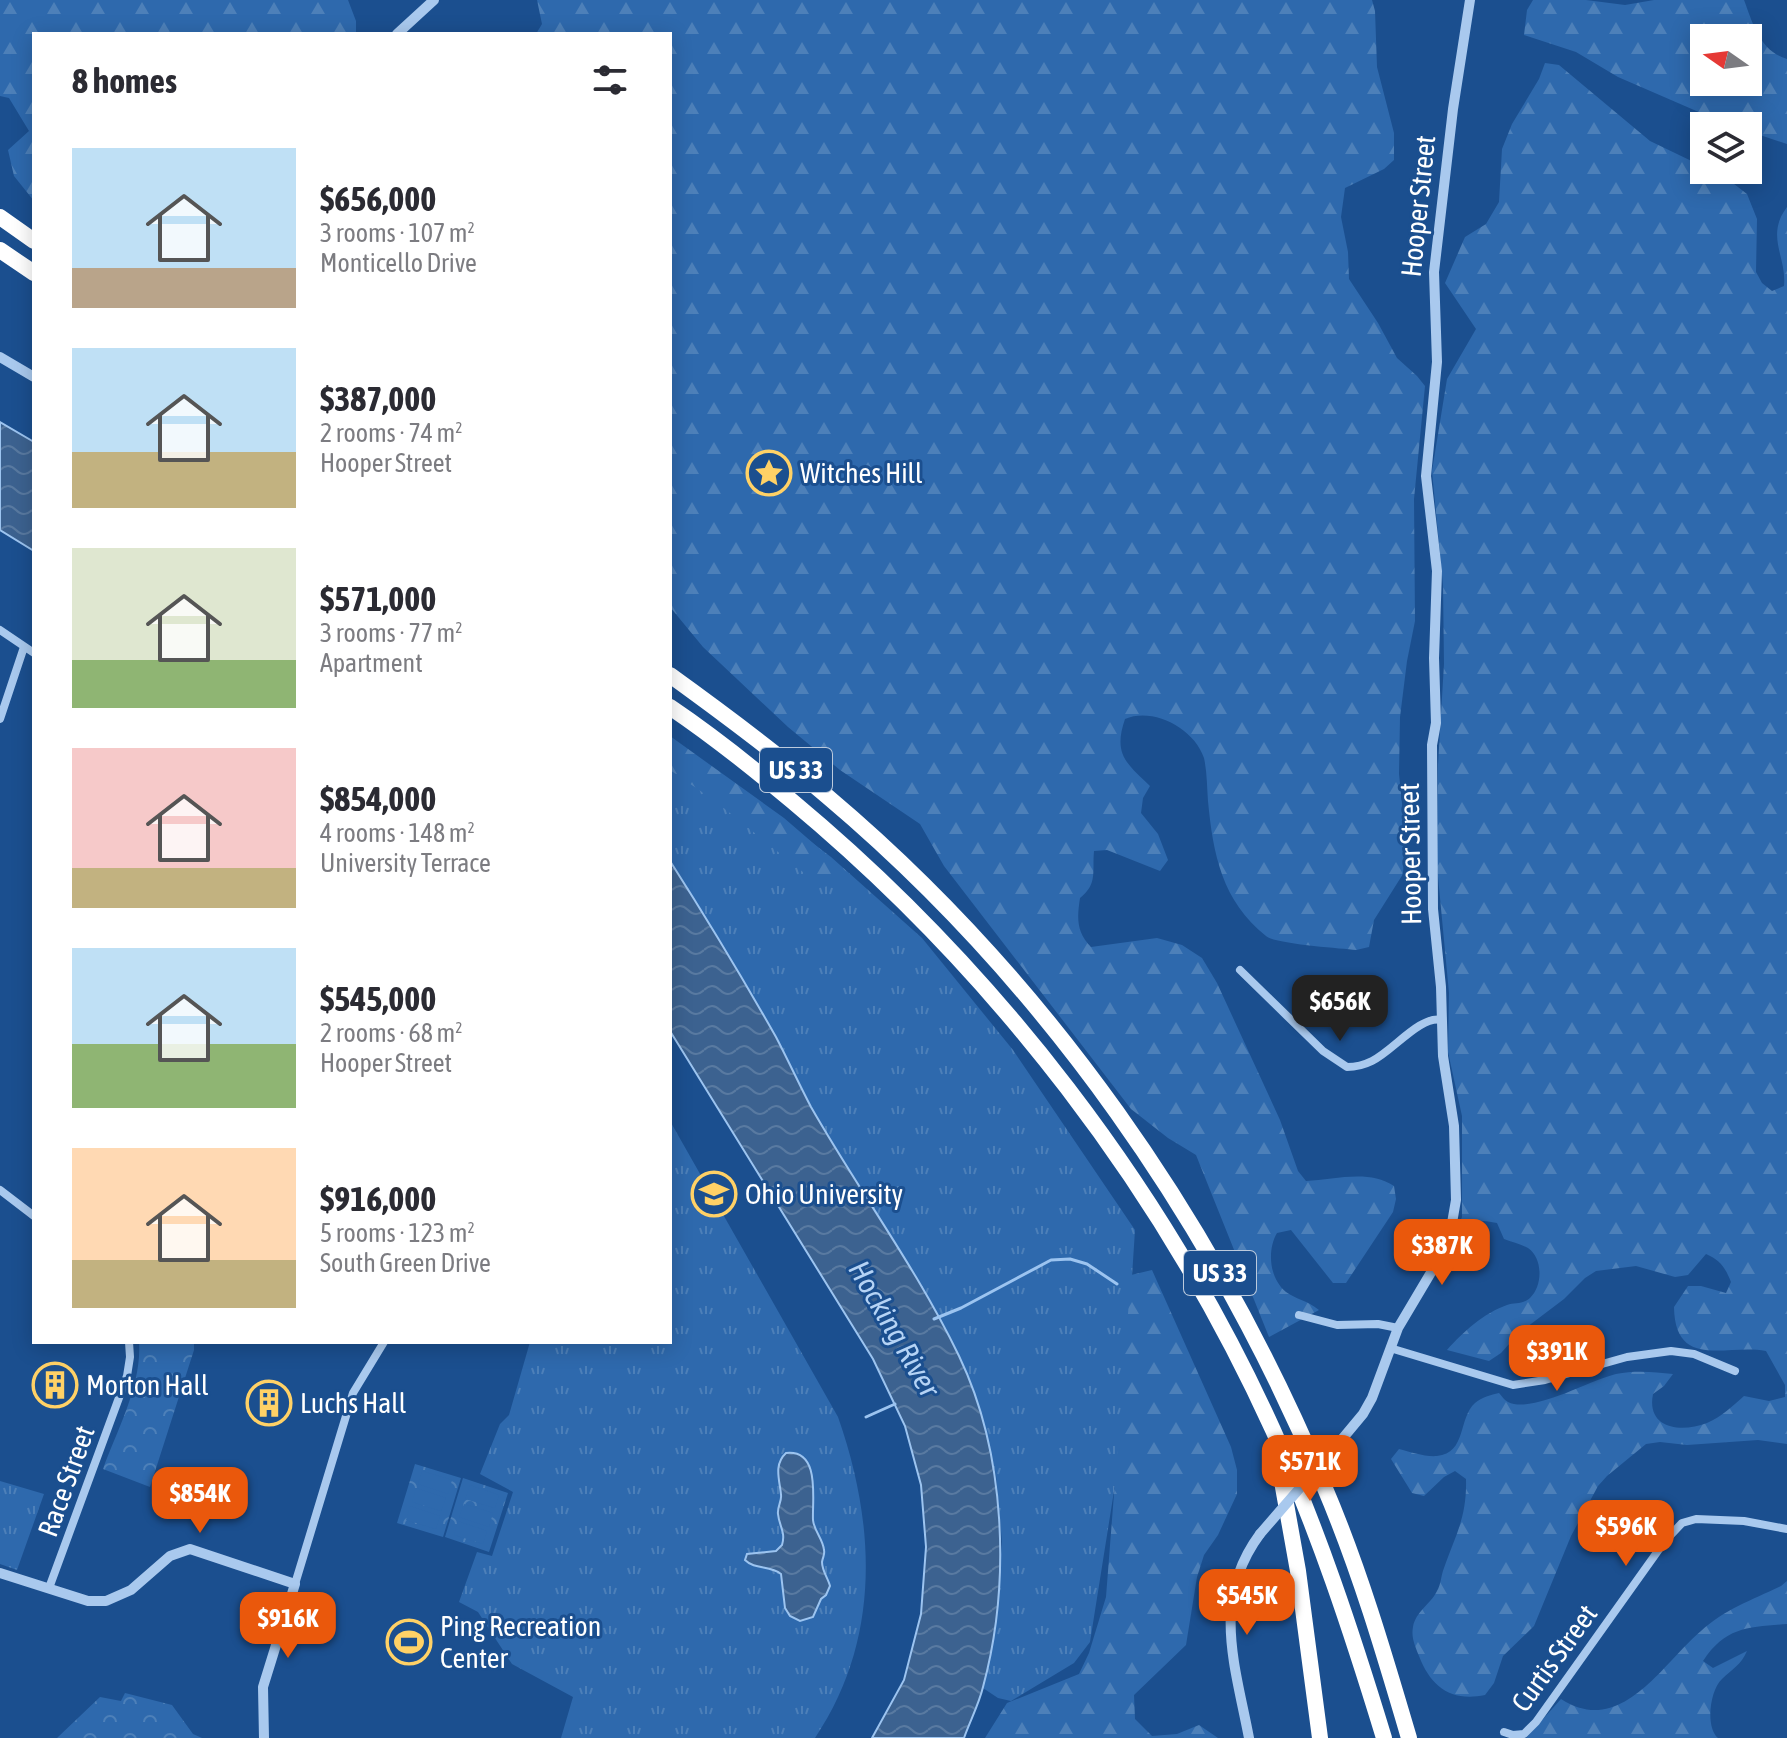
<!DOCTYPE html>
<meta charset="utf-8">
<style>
body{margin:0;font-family:"Asap Condensed",sans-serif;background:#f7f7f7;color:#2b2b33;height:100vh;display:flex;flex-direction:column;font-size:30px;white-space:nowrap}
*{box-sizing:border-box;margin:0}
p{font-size:26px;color:#7c7c81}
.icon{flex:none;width:44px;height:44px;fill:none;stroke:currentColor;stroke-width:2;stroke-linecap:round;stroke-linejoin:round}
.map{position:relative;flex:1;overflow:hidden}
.sheet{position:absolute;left:32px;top:32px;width:640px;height:1312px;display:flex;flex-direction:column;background:#fff;border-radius:0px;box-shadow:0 4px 20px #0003}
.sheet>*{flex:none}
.needle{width:52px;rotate:284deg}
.buttons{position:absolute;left:1690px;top:24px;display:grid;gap:16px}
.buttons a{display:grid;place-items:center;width:72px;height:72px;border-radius:0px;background:#fff;box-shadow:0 4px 20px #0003;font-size:40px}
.price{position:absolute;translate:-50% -68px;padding:0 18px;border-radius:16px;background:#ea580c;color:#fff;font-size:26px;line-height:52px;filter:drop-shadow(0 2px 4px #0008)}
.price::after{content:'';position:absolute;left:50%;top:48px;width:24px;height:18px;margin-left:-12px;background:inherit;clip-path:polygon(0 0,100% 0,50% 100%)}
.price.current{background:#222;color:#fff}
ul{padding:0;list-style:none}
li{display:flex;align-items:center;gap:24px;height:200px;padding:0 40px}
li span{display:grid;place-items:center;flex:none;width:224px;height:160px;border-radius:0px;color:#555}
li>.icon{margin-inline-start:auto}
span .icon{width:96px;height:96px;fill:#fffc;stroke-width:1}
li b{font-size:34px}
h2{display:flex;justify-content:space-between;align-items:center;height:96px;padding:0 40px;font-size:34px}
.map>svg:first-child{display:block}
.grass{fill:url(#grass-tufts)}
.forest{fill:url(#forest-firs);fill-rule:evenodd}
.park{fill:url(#park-crowns)}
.pitch{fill:#2e69ad}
.water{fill:url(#water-waves);stroke:#9cc4f0;stroke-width:2}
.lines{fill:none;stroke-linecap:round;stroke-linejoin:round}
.stream{stroke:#9cc4f0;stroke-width:3}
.minor{stroke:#a9c9ee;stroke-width:8}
.tertiary{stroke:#a9c9ee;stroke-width:10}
.motorway{stroke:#fff;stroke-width:16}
.tertiary-bridge{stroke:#a9c9ee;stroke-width:10}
.labels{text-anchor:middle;stroke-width:6;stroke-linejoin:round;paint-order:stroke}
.shield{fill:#1b4f8f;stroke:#bbcadd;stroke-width:2}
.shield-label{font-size:26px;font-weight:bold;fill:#fff}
.street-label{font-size:28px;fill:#fff;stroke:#1b4f8f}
.poi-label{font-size:28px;fill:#fff;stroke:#1b4f8f;text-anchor:start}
.water-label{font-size:30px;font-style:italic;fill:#b5d3f5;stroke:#1b4f8f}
</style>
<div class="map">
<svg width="1787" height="1738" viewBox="0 0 1787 1738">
<defs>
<pattern id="grass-tufts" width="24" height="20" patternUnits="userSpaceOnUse" patternTransform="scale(2)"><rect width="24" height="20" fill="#2e69ad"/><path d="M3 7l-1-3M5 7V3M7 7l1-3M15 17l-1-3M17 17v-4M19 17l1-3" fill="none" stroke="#4d80b9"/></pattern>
<pattern id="forest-firs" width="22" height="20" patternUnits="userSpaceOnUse" patternTransform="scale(2)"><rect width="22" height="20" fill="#2e69ad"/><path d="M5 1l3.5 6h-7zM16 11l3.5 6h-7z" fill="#4d80b9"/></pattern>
<pattern id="park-crowns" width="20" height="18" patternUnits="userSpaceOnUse" patternTransform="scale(2)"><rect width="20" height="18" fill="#2e69ad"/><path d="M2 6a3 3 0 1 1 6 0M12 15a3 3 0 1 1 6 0" fill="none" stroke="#4d80b9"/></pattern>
<pattern id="water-waves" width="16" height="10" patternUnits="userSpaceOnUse" patternTransform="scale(2)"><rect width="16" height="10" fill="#3c6290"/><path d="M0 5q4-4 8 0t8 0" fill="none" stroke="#597aa1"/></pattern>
</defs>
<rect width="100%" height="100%" fill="#1b4f8f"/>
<path class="grass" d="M 670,752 L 720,773 L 831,857 L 922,938 L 1013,1050 L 1135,1230 L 1121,1447 L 1090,1642 L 1074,1663 L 1011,1701 L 998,1698 L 983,1688 L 996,1615 L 1002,1542 L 996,1475 L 981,1416 L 960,1358 L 921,1287 L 811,1107 L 741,976 L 670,861 Z
M 670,1121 L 838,1417 C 876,1525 881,1640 815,1738 L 561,1738 L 573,1697 L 512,1664 L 478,1612 L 459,1602 L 477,1552 L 492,1556 L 513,1492 L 480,1474 L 500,1424 L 509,1415 L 530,1342 L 670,1342 Z
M 0,1481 L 44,1494 L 17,1570 L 0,1564 Z"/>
<path class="forest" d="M 0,0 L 348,0 L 356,21 L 356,34 L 34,34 L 34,201 L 14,176 L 8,150 L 29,131 L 9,98 L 0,96 Z
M 537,0 L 1372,0 L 1375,11 L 1377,67 L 1394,133 L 1394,160 L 1384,169 L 1345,188 L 1341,217 L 1348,252 L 1349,279 L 1378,323 L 1397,358 L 1417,376 L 1425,386 L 1414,499 L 1415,621 L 1407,661 L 1400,717 L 1399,774 L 1405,833 L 1403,874 L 1374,920 L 1369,947 L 1356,950 C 1340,948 1275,944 1266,936 C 1222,901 1213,854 1208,801 C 1207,787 1207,771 1204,758 C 1194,728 1153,707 1125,719 C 1113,754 1126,763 1150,786 L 1143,798 L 1141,813 L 1158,834 L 1168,860 L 1160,871 L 1107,850 L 1094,851 C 1092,871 1098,884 1080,898 C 1077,917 1076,932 1091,947 L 1157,938 L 1182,945 L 1202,958 L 1217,983 L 1280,1120 L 1298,1171 L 1306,1181 C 1335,1180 1368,1169 1394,1186 L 1396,1199 L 1393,1212 L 1346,1283 L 1333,1283 L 1291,1230 L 1277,1233 C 1267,1250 1269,1278 1286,1292 C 1295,1299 1307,1300 1319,1310 L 1269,1337 L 1196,1155 L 1168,1138 L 1131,1109 L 944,866 L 920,824 L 840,770 L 788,727 L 703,647 L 670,607 L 670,34 L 536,34 L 542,24 Z
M 1533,0 L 1586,0 L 1625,5 L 1654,0 L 1744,0 C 1753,24 1760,51 1787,59 L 1787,144 L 1748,131 L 1748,126 L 1731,126 L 1618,77 L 1576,52 L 1524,35 L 1527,10 ZM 1704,38 L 1748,38 L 1748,82 L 1704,82 Z
M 1545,63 L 1559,65 L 1650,141 L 1704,167 L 1704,170 L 1711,170 L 1725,177 L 1747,194 L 1757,219 L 1756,272 L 1762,283 L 1772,291 L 1784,286 C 1787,257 1765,236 1787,207 L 1787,1444 L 1758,1440 L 1687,1445 L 1660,1442 L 1646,1444 L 1607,1476 L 1598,1486 L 1571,1536 L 1534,1626 L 1503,1656 L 1494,1683 L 1485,1695 C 1451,1702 1431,1687 1419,1656 C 1415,1646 1411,1637 1413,1627 C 1416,1611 1430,1605 1437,1591 C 1441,1585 1441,1575 1444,1568 C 1456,1534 1467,1517 1466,1479 L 1455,1471 L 1444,1477 L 1424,1496 L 1412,1493 L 1391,1459 L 1399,1449 C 1410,1452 1425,1457 1437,1456 C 1467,1453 1458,1418 1475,1403 C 1482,1397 1491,1395 1499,1393 C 1502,1396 1504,1400 1508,1402 C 1532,1414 1590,1380 1616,1374 C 1636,1370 1654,1372 1673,1374 L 1664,1386 L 1653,1394 C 1646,1429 1681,1433 1707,1423 C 1721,1417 1733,1406 1744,1396 L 1769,1401 L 1785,1397 L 1785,1385 L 1766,1351 C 1728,1343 1675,1371 1674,1307 L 1688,1286 L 1701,1286 L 1726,1293 L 1731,1282 C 1725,1267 1720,1260 1706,1254 L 1688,1275 L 1675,1277 L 1636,1266 L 1596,1271 L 1585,1278 L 1564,1299 L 1519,1333 L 1501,1353 L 1489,1361 L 1447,1350 C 1463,1332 1484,1313 1507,1305 C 1515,1302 1522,1305 1530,1298 C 1543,1286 1543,1258 1528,1248 C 1521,1244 1512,1242 1504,1239 L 1497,1223 C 1490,1222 1482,1220 1476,1221 C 1470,1223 1452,1255 1442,1263 L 1462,1217 L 1462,1116 L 1448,1052 L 1449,993 L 1437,866 L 1438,765 L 1444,664 L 1443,585 L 1432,471 L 1447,379 L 1476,329 L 1445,283 L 1465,237 L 1486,224 L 1499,202 L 1502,149 L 1512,124 L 1539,79 Z
M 670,736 L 784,818 L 849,874 L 842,883 L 824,887 L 814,881 L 715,801 L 670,770 Z
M 1152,1270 L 1231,1447 L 1237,1470 L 1237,1494 L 1218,1535 L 1204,1555 L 1197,1577 L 1186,1645 L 1134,1695 L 1135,1719 L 1152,1736 L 1177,1734 L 1199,1725 L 1218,1738 L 985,1738 L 1007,1703 L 1079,1674 L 1089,1653 L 1106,1597 L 1131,1275 Z
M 1787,1581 L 1787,1624 C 1750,1627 1726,1626 1703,1661 L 1713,1668 L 1747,1651 C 1741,1665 1732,1669 1722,1679 C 1710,1690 1705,1727 1718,1738 L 1526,1738 L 1561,1699 C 1621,1738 1662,1664 1701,1631 C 1725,1609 1752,1600 1781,1586 Z"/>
<path class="park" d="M 139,1342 L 194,1342 L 194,1350 L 150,1487 L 103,1469 C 117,1430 142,1385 139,1342 Z
M 415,1464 L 461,1478 L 443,1537 L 397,1523 Z
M 463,1478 L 508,1493 L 489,1552 L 445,1537 Z
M 125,1693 L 172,1705 L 193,1734 L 202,1738 L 57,1738 L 100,1697 L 121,1701 Z"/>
<path class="pitch" d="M 422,1471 L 452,1480 L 448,1494 L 418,1484 Z
M 470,1485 L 499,1495 L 495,1508 L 465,1499 Z
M 416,1488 L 446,1498 L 441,1511 L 412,1502 Z
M 464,1504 L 493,1513 L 489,1527 L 459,1517 Z
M 410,1506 L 440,1516 L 436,1529 L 406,1520 Z
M 458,1521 L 487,1531 L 483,1544 L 454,1535 Z"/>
<path class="water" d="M 0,422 L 34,442 L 34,551 L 0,530 Z
M 670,861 C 707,919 742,977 776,1037 C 788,1060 799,1084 811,1107 C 859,1191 917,1269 959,1356 C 1006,1454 1011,1583 983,1687 C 979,1704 970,1721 964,1738 L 872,1738 L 904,1680 L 921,1614 L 926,1547 L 921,1485 L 905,1426 L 873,1359 L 670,1031 Z
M 786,1453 C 821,1449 812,1500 813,1520 C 814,1531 823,1539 824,1550 C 825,1555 823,1556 822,1562 C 822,1571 828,1578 830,1586 L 826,1595 L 821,1599 L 813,1617 L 800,1621 L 790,1616 L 785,1608 L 781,1574 C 770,1565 755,1570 745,1560 L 747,1554 L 776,1551 L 782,1545 C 786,1532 779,1526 778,1514 C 777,1507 782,1501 781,1495 C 780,1481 773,1465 786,1453 Z"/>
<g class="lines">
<path class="stream" d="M 934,1319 L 961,1308 L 1051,1260 L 1070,1259 L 1087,1264 L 1117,1284
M 866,1417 L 895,1404"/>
<path class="minor" d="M 0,630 L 34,653
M 0,719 L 24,647
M 1240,970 L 1323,1051 L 1347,1067 C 1356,1067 1364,1065 1372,1061 C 1393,1051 1420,1015 1442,1020
M 0,1190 L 34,1216
M 1299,1315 L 1337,1325 L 1378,1324 L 1398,1328
M 1390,1348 L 1513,1385 L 1545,1380 L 1627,1357 L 1671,1351 L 1694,1354 L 1735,1371
M 295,1584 L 353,1393 L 384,1342
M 49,1588 L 127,1376 L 130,1357 L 129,1342
M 1504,1732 L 1513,1735 L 1524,1734 L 1536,1722 L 1665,1541 L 1682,1523 L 1696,1519 L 1744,1521 L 1787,1529"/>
<path class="tertiary" d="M 397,34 L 434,0
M 0,357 L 34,377
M 1333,1450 L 1363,1414 L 1372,1398 L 1398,1328 L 1439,1259 L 1452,1223 L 1456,1200 L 1454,1126 L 1443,1056 L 1441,987 L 1433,909 L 1432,745 L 1436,723 L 1434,658 L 1437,571 L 1426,476 L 1437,362 L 1434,272 L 1453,109 L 1470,0
M 0,1573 L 88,1601 L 106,1601 L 131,1590 L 170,1556 L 190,1549 L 295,1584 L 263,1687 L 264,1738
M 1249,1738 C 1235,1664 1211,1600 1260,1534"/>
<path class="motorway" d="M 0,217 L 34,241
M 0,250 L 34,273
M 670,675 C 724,714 777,753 828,797 C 1047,982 1214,1223 1324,1486 C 1359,1568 1384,1653 1409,1738
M 670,707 C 713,736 753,768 792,801 C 996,971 1163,1188 1273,1430 C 1318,1530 1352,1633 1384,1738
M 1278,1459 L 1298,1571 L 1320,1738"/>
<path class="tertiary-bridge" d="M 1260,1534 L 1333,1450"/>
</g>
<defs>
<g id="sight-ring" transform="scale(2.3)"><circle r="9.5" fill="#1b4f8f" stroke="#ffd166" stroke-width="1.5"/><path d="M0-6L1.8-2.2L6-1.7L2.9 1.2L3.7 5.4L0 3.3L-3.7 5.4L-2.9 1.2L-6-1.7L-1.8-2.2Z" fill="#ffd166"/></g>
<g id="university-ring" transform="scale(2.3)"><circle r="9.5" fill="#1b4f8f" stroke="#ffd166" stroke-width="1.5"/><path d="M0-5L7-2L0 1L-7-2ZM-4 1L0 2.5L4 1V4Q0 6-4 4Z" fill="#ffd166"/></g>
<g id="building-ring" transform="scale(2.3)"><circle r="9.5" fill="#1b4f8f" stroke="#ffd166" stroke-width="1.5"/><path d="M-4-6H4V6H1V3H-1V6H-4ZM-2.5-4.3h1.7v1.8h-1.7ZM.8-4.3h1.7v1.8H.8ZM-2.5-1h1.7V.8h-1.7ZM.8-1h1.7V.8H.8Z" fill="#ffd166"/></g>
<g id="stadium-ring" transform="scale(2.3)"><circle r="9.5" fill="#1b4f8f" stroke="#ffd166" stroke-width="1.5"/><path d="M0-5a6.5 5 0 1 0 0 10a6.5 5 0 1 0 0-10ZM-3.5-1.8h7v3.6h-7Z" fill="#ffd166"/></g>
</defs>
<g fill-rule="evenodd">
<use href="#sight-ring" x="769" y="473"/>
<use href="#university-ring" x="714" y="1194"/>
<use href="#building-ring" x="55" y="1385"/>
<use href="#building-ring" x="269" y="1403"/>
<use href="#stadium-ring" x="409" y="1642"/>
</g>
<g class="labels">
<g class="shield">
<rect x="760" y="748" width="72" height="44" rx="6"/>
<rect x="1184" y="1251" width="72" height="44" rx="6"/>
</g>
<g class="shield-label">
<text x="796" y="779">US 33</text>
<text x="1220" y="1282">US 33</text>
</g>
<g class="street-label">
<text transform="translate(1418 206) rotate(-84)" y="10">Hooper Street</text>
<text transform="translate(1410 854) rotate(-91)" y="10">Hooper Street</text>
<text transform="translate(66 1481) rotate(-70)" y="10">Race Street</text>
<text transform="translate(1554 1658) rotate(-54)" y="10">Curtis Street</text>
</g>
<g class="poi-label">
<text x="800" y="483">Witches Hill</text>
<text x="745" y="1204">Ohio University</text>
<text x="86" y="1395">Morton Hall</text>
<text x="300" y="1413">Luchs Hall</text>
<text x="440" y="1636">Ping Recreation<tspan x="440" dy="32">Center</tspan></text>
</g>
<g class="water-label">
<text transform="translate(894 1329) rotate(60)" y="10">Hocking River</text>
</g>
</g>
</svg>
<div class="buttons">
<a><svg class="needle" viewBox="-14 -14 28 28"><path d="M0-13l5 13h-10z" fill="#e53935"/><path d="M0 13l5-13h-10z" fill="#7c7c81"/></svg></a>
<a><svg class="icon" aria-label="layers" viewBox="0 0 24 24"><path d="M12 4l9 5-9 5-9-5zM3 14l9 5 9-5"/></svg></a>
</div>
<b class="price current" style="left:1340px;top:1043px">$656K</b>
<b class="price" style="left:1442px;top:1287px">$387K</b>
<b class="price" style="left:1557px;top:1393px">$391K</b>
<b class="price" style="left:1310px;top:1503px">$571K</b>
<b class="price" style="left:200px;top:1535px">$854K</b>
<b class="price" style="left:1626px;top:1568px">$596K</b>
<b class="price" style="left:1247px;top:1637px">$545K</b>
<b class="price" style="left:288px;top:1660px">$916K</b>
<section class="sheet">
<h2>8 homes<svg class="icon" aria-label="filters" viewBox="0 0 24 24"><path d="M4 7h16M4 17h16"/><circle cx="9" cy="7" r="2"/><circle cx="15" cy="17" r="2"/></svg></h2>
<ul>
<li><span style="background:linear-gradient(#bfe0f5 75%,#b9a48a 0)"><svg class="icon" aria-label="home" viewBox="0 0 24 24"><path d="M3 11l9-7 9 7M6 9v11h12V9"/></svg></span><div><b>$656,000</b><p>3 rooms · 107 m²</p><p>Monticello Drive</p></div></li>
<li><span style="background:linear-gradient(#bfe0f5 65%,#c2b280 0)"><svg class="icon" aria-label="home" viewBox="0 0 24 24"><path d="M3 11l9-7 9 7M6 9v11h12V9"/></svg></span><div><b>$387,000</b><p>2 rooms · 74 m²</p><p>Hooper Street</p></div></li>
<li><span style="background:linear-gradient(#dfe7d0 70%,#8fb573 0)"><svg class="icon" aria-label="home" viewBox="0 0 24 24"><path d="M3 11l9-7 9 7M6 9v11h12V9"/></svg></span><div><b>$571,000</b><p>3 rooms · 77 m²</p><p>Apartment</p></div></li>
<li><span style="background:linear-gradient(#f6c9c9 75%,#c2b280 0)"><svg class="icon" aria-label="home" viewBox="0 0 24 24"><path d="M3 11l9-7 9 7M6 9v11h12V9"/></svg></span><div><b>$854,000</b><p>4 rooms · 148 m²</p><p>University Terrace</p></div></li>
<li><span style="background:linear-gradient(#bfe0f5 60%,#8fb573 0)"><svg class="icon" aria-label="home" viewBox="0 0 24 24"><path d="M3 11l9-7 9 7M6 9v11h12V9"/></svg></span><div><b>$545,000</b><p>2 rooms · 68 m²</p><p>Hooper Street</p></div></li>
<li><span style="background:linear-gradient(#ffd9b3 70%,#c2b280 0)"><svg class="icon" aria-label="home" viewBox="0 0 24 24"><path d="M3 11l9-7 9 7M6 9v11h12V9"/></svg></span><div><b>$916,000</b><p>5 rooms · 123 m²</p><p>South Green Drive</p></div></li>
</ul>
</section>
</div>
